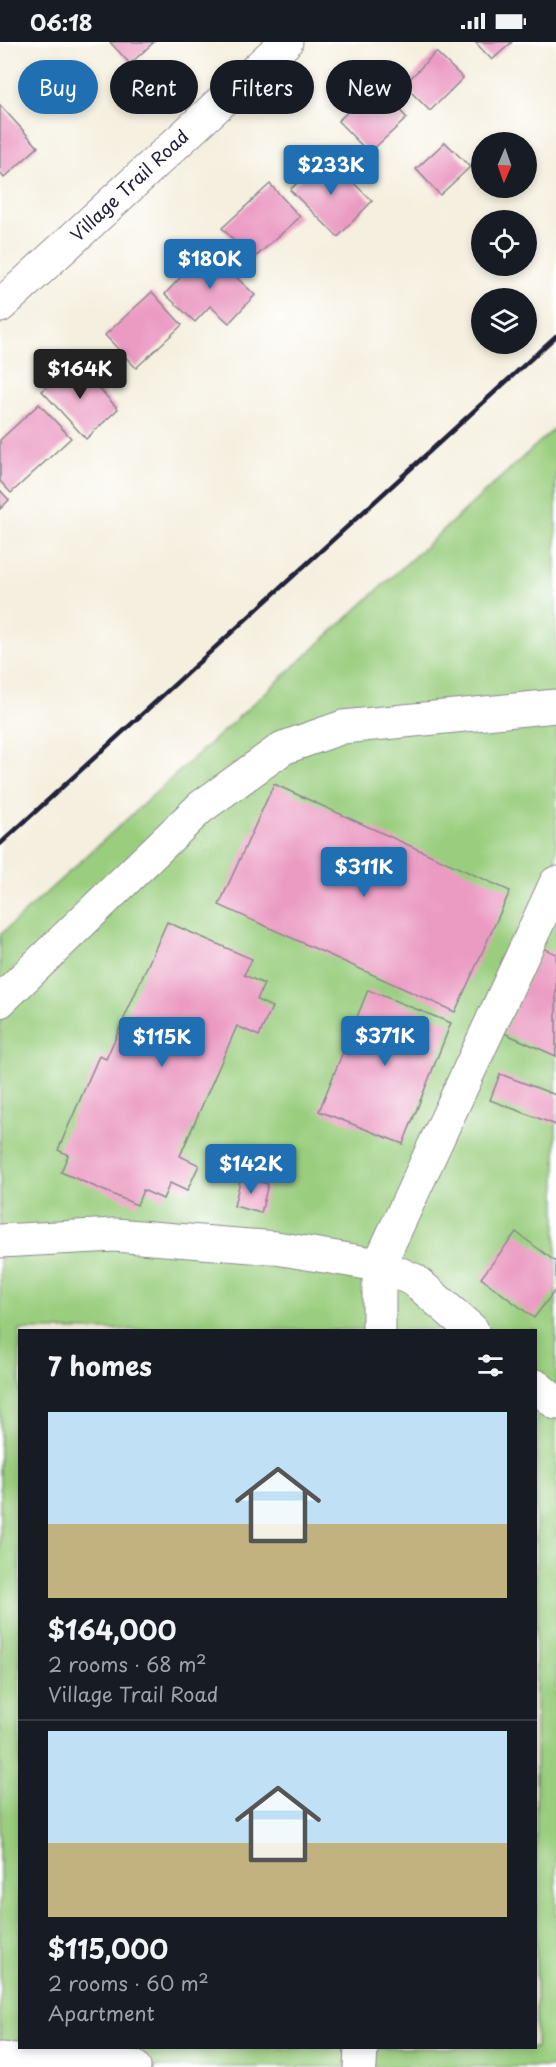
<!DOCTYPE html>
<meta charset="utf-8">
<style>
body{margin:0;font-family:"Playpen Sans",sans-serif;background:#20242c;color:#f1f3f6;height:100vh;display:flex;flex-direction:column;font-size:22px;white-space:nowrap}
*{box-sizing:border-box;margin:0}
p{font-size:20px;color:#9ea1a6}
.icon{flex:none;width:33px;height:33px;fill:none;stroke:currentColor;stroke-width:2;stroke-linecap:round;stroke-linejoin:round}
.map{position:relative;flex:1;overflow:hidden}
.side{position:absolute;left:18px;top:1287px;width:519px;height:720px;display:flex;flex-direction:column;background:#171b24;border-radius:0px;box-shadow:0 3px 9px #0003}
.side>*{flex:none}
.guide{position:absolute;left:18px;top:18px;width:520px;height:54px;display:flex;gap:12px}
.needle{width:39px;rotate:182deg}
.tools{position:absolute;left:471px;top:90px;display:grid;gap:12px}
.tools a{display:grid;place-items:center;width:66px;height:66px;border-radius:50%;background:#171b24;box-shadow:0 3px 9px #0003;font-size:30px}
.price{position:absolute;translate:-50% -51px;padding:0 14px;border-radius:6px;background:#1f6fb2;color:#fff;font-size:20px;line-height:39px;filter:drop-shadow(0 2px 3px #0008)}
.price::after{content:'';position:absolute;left:50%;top:36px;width:18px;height:14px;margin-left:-9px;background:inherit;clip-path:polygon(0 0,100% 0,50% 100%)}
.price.current{background:#222;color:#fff}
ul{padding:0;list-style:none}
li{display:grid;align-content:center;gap:12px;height:318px;padding:0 30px}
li+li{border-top:2px solid #363941}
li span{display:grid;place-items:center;height:186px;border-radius:0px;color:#555}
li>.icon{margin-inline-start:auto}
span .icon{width:108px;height:108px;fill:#fffc;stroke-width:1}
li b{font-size:26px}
h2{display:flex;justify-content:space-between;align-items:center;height:72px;padding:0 30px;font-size:26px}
.chip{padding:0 21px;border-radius:27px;background:#171b24;box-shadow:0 3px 9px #0003;font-size:21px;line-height:54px}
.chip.current{background:#1f6fb2;color:#fff}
.status{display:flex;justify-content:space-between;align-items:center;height:42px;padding:0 30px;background:#171b24;direction:ltr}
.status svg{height:16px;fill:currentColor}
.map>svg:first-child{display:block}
.green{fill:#9ace7e;stroke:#5e785c;stroke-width:1.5;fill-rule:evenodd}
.building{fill:#eb9bc2}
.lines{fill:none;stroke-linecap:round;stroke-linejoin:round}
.minor-casing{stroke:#8b888c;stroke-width:35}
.minor{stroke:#fff;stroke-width:33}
.rail{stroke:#22223b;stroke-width:4.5}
.labels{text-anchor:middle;stroke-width:4.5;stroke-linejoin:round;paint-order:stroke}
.street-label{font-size:18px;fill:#22223b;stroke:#fff}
</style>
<div class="status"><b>06:18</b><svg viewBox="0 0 49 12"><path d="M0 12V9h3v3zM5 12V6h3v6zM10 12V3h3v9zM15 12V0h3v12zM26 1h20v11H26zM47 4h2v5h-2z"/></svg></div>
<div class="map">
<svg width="556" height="2025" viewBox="0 0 556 2025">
<rect width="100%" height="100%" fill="#fff"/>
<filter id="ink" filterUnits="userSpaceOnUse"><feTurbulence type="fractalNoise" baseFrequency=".0167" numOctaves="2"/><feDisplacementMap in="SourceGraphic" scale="12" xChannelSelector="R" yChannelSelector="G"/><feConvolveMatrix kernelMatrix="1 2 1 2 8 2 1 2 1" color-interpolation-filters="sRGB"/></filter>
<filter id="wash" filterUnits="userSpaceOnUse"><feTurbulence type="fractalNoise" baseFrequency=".008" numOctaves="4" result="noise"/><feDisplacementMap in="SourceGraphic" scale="24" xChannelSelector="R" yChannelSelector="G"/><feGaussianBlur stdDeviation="1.35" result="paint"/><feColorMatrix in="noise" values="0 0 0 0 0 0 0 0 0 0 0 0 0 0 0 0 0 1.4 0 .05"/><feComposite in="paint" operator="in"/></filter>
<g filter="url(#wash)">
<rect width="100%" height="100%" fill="#f4efde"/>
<path class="green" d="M 556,385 L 556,2025 L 0,2025 L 0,893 ZM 20,1288 L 536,1288 L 536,2006 L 20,2006 Z"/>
<g id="blocks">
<path class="building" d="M 110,0 L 154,0 L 130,22 Z
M 475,0 L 512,0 L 492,18 Z
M 436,10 L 463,36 L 430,69 L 404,43 Z
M 376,43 L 407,76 L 369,111 L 338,79 Z
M 0,63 L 38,105 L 4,136 L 0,131 Z
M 445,100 L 470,125 L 440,153 L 416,127 Z
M 325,113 L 372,159 L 338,195 L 290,148 Z
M 270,142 L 300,175 L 252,218 L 222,186 Z
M 207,207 L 255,253 L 229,281 L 210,264 L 195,280 L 165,252 Z
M 152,250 L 182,283 L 136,326 L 105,293 Z
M 74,319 L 118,367 L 86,397 L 42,349 Z
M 39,362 L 71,396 L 11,451 L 0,439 L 0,398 Z
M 0,448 L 9,458 L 0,467 Z
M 274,742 L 510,849 L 455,970 L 219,863 Z
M 167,880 L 252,917 L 244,933 L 264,942 L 257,958 L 272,965 L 259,994 L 237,984 L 180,1114 L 199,1123 L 187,1149 L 170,1141 L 163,1157 L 143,1148 L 137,1163 L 61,1130 L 68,1113 L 58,1108 L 99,1014 L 106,1017 Z
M 543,906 L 556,912 L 556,1014 L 504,991 Z
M 368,948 L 451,981 L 403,1102 L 319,1069 Z
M 500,1032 L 556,1053 L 556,1083 L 490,1058 Z
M 241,1135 L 268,1142 L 261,1171 L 234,1164 Z
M 516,1190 L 556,1220 L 556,1247 L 534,1276 L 481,1236 Z"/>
</g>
</g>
<g filter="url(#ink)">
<use href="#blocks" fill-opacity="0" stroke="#8b888c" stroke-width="1.5"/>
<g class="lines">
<g class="minor-casing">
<path id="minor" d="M 0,264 L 286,0
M 0,959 L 201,765 L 283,706 L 343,685 L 556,664
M 0,1199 L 115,1193 L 276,1206 L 379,1223 L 414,1238 L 472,1288
M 379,1288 L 379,1223 L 556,841
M 536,1344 L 556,1361
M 0,2017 L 134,2025
M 360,2025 L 361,2006"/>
</g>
<use href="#minor" class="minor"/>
<path class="rail" d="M 0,802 L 556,294"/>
</g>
</g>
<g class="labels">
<g class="street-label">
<text transform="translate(130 144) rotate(-43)" y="6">Village Trail Road</text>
</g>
</g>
</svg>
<div class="tools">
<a><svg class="needle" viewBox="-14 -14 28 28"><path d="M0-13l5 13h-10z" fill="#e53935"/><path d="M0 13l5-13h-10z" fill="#9ea1a6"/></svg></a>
<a><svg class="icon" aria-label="locate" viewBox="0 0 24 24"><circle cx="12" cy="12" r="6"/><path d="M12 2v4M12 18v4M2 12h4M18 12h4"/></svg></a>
<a><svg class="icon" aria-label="layers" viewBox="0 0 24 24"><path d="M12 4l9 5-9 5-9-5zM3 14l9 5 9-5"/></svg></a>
</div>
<b class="price" style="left:331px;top:154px">$233K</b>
<b class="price" style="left:210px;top:248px">$180K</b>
<b class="price current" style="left:80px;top:358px">$164K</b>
<b class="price" style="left:364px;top:856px">$311K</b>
<b class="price" style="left:385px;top:1025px">$371K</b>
<b class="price" style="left:162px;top:1026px">$115K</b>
<b class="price" style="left:251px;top:1153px">$142K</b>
<div class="guide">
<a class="chip current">Buy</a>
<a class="chip">Rent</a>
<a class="chip">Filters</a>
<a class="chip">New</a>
</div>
<section class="side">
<h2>7 homes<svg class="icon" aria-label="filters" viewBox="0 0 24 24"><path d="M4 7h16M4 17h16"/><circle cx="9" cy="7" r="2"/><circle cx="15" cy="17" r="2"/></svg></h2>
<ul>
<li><span style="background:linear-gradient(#bfe0f5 60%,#c2b280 0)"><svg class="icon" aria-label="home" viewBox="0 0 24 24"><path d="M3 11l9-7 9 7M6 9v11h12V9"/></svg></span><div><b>$164,000</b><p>2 rooms · 68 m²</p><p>Village Trail Road</p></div></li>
<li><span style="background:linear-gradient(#bfe0f5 60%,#c2b280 0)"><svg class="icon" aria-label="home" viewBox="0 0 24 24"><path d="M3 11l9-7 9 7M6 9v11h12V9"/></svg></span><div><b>$115,000</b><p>2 rooms · 60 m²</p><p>Apartment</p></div></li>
</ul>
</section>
</div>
